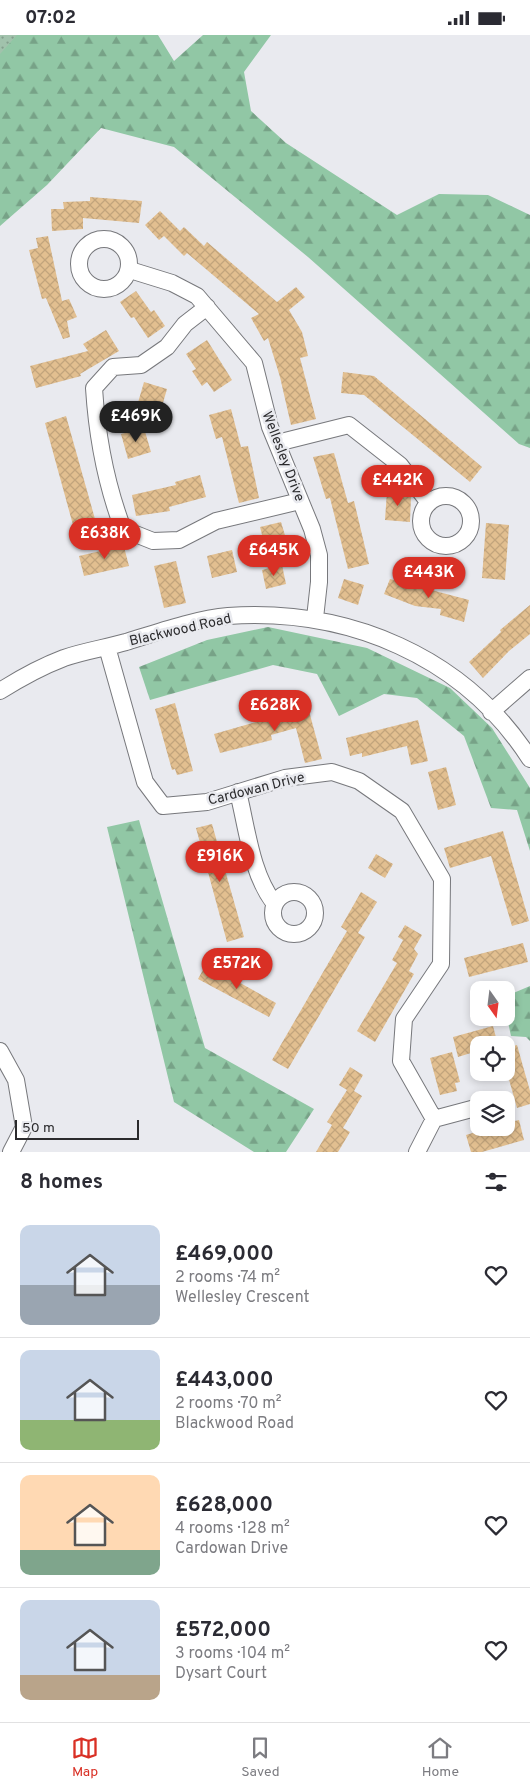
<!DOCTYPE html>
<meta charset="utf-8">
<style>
body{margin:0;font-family:Overpass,sans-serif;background:#f7f7f7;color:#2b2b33;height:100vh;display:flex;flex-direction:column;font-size:19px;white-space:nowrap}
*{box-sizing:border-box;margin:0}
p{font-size:16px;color:#7c7c81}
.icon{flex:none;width:28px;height:28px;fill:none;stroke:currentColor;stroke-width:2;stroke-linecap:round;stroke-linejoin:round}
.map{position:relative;height:1117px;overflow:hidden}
.panel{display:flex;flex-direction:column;background:#fff;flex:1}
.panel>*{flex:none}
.needle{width:32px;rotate:166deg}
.buttons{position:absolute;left:470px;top:946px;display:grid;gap:10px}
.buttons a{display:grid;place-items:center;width:45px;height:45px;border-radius:10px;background:#fff;box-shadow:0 2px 8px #0003;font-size:25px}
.scale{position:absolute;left:15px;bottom:12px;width:124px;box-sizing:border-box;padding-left:5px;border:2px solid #2b2b2d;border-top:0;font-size:14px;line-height:18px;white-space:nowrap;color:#2b2b2d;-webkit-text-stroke:4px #e9eaef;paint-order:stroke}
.price{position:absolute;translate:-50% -42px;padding:0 11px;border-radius:18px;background:#d93025;color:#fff;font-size:16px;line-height:32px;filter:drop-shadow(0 1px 2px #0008)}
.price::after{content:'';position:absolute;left:50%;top:30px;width:15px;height:11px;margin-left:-8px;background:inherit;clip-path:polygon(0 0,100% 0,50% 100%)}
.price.active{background:#222;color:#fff}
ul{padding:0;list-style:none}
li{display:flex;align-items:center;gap:15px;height:125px;padding:0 20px}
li+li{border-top:1px solid #e1e1e2}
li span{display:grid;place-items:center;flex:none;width:140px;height:100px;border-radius:10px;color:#555}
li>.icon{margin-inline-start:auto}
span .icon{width:60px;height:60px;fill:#fffc;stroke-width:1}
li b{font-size:21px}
h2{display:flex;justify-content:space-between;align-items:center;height:60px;padding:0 20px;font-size:21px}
.status{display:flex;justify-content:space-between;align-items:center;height:35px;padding:0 25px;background:#fff;direction:ltr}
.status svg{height:14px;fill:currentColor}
.tab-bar{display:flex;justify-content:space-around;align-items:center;height:70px;border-top:1px solid #e1e1e2;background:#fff;font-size:14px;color:#7c7c81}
.tab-bar a{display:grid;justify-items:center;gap:2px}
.tab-bar .active{color:#d93025}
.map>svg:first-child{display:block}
.forest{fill:url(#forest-firs)}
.park{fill:url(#park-dots)}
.building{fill:url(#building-cross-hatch)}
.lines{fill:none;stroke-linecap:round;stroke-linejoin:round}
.minor-casing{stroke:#77787c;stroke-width:18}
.minor{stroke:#fff;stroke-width:16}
.labels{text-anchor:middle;stroke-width:5;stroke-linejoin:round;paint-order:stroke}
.street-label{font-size:14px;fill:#2b2b2d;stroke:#e9eaef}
</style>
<div class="status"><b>07:02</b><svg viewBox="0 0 49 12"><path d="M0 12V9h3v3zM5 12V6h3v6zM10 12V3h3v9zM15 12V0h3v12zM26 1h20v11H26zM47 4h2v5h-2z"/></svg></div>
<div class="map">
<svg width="530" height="1117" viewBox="0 0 530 1117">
<defs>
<pattern id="forest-firs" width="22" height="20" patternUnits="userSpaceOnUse" patternTransform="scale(1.25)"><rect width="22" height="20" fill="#91c7a5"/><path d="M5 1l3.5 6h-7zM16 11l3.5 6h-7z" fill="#77a287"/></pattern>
<pattern id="park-dots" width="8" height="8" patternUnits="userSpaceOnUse" patternTransform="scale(1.25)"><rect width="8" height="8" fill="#a1c2ac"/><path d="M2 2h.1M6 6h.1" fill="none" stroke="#839e8c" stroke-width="1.8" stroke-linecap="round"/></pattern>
<pattern id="building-cross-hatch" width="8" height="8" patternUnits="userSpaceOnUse" patternTransform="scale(1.25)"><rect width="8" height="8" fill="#e2bf90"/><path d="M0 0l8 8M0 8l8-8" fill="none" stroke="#c2a47c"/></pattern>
</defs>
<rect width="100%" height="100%" fill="#e9eaef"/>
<path class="forest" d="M 0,0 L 158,0 L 174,26 L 203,0 L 271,0 L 244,37 L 251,76 L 286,108 L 397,180 L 439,159 L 488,160 L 530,180 L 530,413 L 519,409 L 308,222 L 174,112 L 101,93 L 47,150 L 0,191 Z
M 268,592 L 367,613 L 450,653 L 492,693 L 530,753 L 530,816 L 517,775 L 491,773 L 464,701 L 417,663 L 384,659 L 339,681 L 317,639 L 273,630 L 150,665 L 139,632 L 207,605 Z
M 139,785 L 205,1013 L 314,1074 L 286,1117 L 254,1117 L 174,1067 L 107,792 Z
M 530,951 L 530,1006 L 526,1002 L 511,1001 L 506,978 L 506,961 Z"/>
<path class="park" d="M 0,0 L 17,0 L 0,19 Z"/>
<path class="building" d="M 90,162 L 142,166 L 139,188 L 83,183 L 83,194 L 52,196 L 51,174 L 64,174 L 63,167 L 90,166 Z
M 160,176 L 180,196 L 184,192 L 204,211 L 207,207 L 277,267 L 296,252 L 305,262 L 289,275 L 302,297 L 308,321 L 300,323 L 316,384 L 291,390 L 280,342 L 268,303 L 264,306 L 251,283 L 259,279 L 187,218 L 184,221 L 164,201 L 159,205 L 145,190 Z
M 48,201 L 62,266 L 69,264 L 77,282 L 67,286 L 70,302 L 63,304 L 46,263 L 42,264 L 29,215 L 38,213 L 36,203 Z
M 136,256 L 151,277 L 154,275 L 165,291 L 148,303 L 134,282 L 131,283 L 120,267 Z
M 106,295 L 119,316 L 80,339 L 81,341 L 36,353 L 30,331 L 88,316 L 83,309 Z
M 207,305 L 232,345 L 214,357 L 207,347 L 202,351 L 192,336 L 196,334 L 186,319 Z
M 343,337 L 374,341 L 482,432 L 470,447 L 364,360 L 341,358 Z
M 144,347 L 167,354 L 160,378 L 137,371 Z
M 231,374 L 241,412 L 248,411 L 259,463 L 239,468 L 222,402 L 216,404 L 209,380 Z
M 66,381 L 95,484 L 73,490 L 45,388 Z
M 144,393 L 151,417 L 128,424 L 121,399 Z
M 334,418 L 348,468 L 354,466 L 369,529 L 348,534 L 330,463 L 326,464 L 313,422 Z
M 200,440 L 206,462 L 169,472 L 170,476 L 136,481 L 132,460 L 176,450 L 175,447 Z
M 387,456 L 409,458 L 411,461 L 410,487 L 385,485 Z
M 281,487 L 290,517 L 268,523 L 260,492 Z
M 486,488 L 509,490 L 505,545 L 482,543 Z
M 123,508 L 129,531 L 84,541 L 79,521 L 109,514 L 109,511 Z
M 232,515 L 237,537 L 212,543 L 207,521 Z
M 176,526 L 186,568 L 164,573 L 154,531 Z
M 282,530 L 286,549 L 266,554 L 262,535 Z
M 344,544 L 364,550 L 358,570 L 338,563 Z
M 390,544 L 469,565 L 464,587 L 440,580 L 441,574 L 415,571 L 384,559 Z
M 530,570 L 530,599 L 509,616 L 483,643 L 469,627 L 501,597 L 500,595 Z
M 306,665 L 322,724 L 305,728 L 296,693 L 271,700 L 272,705 L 220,718 L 214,699 L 291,677 L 289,669 Z
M 175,668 L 193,736 L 177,740 L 175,734 L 172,735 L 155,674 Z
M 418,685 L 428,726 L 411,730 L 407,711 L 362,722 L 362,718 L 350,721 L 346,703 Z
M 446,732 L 456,770 L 438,775 L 428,737 Z
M 212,789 L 244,902 L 227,907 L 196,793 Z
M 503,796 L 529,886 L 512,891 L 491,821 L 450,833 L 444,813 Z
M 376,819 L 393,829 L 385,843 L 368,833 Z
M 361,857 L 377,867 L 358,898 L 365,902 L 288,1034 L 272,1025 L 347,896 L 341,892 Z
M 405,890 L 422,900 L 414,914 L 418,919 L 409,936 L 414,939 L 375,1007 L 357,996 L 397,928 L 392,925 L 403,905 L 398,902 Z
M 523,908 L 528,927 L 469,942 L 464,923 Z
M 206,929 L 276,968 L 269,982 L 198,944 Z
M 493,991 L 498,1010 L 479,1010 L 479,1012 L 473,1014 L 474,1017 L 458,1022 L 453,1002 Z
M 517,1010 L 530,1056 L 530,1069 L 517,1073 L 506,1034 L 506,1013 Z
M 452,1017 L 460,1047 L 455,1048 L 457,1056 L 440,1060 L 430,1023 Z
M 350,1032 L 363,1040 L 354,1056 L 362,1061 L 343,1093 L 350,1097 L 338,1117 L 316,1117 L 332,1090 L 327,1087 L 347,1055 L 339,1050 Z
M 519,1085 L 524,1105 L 482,1117 L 471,1117 L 466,1100 L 492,1092 L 506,1092 L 506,1088 Z"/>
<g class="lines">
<g class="minor-casing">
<path id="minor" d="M79 229a25 25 0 1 1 50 0a25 25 0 1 1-50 0Z
M 130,235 L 172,248 L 197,261 L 254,328 L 270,392 L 312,494 L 319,520 L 319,547 L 315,583
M 207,272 L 185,289 L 167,312 L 141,330 L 113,332 L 94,353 C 97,401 106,449 123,494 L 153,506 L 179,505 L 216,486 L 300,466
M 277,408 L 349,390 L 400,430 L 429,468
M421 486a25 25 0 1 1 50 0a25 25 0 1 1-50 0Z
M 107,612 L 145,747 L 163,771 L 207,767 L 285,743 L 332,737 L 359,746 L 402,776 L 442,844 L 441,929 L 404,984 L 401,1026 L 434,1084 L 417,1117
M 0,656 C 19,644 43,631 64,623 C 84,616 105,613 126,607 C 155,598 199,583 228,581 C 348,573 464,621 530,724
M 491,677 L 530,643
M 238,757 C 247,793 251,838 274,868
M273 878a21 21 0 1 1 42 0a21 21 0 1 1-42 0Z
M 0,1016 L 16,1045 L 24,1092 L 11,1117
M 434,1084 L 479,1072"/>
</g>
<use href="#minor" class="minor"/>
</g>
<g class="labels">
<g class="street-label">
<text transform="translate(284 421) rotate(69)" y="5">Wellesley Drive</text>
<text transform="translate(180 594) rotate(-13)" y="5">Blackwood Road</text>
<text transform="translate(256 753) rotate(-14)" y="5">Cardowan Drive</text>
</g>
</g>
</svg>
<div class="buttons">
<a><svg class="needle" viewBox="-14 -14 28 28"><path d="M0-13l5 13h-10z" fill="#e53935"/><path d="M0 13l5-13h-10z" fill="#7c7c81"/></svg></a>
<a><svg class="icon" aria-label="locate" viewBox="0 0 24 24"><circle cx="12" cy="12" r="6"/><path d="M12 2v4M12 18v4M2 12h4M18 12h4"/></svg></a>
<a><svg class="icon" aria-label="layers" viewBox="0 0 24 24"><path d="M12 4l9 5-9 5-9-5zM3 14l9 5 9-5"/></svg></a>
</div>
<div class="scale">50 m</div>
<b class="price active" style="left:136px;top:408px">£469K</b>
<b class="price" style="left:398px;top:472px">£442K</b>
<b class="price" style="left:105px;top:525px">£638K</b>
<b class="price" style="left:274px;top:542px">£645K</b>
<b class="price" style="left:429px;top:564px">£443K</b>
<b class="price" style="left:275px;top:697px">£628K</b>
<b class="price" style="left:220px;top:848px">£916K</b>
<b class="price" style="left:237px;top:955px">£572K</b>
</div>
<section class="panel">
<h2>8 homes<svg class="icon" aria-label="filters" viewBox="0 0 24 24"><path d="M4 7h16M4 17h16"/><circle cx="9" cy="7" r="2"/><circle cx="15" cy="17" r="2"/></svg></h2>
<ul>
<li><span style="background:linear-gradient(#c9d6e8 60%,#9aa5b1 0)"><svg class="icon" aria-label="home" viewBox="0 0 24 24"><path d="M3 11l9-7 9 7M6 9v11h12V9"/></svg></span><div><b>£469,000</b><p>2 rooms · 74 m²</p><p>Wellesley Crescent</p></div><svg class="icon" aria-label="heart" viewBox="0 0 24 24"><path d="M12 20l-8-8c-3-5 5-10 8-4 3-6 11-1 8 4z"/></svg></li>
<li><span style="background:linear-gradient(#c9d6e8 70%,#8fb573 0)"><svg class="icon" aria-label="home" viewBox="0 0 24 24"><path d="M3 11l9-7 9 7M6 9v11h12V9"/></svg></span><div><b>£443,000</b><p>2 rooms · 70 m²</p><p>Blackwood Road</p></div><svg class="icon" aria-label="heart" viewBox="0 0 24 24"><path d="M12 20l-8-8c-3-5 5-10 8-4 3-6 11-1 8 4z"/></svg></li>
<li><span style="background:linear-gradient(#ffd9b3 75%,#7fa58c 0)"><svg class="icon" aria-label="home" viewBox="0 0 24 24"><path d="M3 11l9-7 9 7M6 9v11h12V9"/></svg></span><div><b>£628,000</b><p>4 rooms · 128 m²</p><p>Cardowan Drive</p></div><svg class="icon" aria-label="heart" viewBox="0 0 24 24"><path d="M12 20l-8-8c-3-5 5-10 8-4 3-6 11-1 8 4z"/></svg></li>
<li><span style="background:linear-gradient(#c9d6e8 75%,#b9a48a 0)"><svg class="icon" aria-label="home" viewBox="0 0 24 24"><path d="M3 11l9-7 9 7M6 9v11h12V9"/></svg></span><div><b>£572,000</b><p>3 rooms · 104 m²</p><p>Dysart Court</p></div><svg class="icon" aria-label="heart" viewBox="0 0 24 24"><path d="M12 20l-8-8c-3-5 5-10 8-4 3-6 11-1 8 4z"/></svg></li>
</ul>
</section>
<nav class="tab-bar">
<a class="active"><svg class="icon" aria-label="map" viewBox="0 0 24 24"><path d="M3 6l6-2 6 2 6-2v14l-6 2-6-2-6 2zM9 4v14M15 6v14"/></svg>Map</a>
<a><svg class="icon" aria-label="saved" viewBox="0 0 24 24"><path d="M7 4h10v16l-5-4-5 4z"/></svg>Saved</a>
<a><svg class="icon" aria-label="home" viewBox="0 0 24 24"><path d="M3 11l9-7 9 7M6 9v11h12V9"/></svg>Home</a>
</nav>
